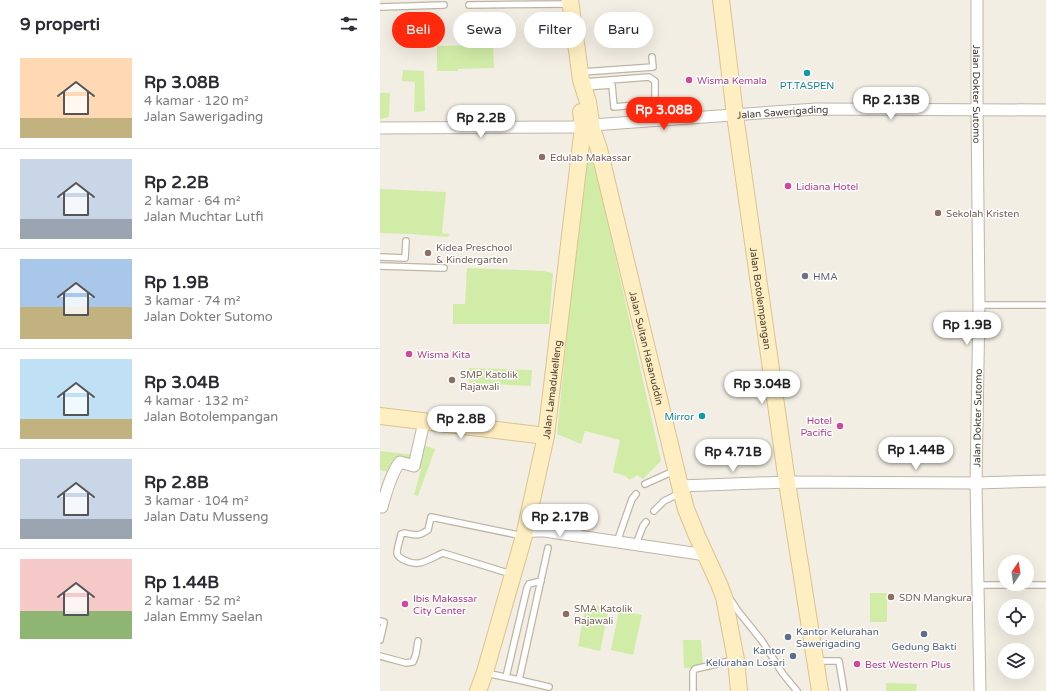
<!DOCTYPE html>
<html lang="id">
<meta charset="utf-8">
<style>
body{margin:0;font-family:"Varela Round",sans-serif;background:#f7f7f7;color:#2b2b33;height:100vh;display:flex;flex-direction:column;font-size:15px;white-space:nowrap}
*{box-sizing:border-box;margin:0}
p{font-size:13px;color:#7c7c81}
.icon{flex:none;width:22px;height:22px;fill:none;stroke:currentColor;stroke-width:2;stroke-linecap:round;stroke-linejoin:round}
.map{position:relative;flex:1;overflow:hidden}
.details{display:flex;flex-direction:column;background:#fff;width:380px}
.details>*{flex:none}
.banner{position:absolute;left:12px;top:12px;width:380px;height:36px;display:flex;gap:8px}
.needle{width:26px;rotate:13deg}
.tools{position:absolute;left:618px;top:555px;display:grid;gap:8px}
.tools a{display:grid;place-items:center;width:36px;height:36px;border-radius:50%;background:#fff;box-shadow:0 4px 16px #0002;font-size:20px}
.price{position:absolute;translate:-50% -34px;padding:0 9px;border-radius:14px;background:#fff;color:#222;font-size:13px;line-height:26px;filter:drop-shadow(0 1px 2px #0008)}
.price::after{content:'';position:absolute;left:50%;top:24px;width:12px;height:9px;margin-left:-6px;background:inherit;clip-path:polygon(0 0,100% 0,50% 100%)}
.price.active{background:#ff290e;color:#fff}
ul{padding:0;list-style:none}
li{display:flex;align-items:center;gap:12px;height:100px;padding:0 20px}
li+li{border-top:1px solid #e1e1e2}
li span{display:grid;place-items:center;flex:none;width:112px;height:80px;border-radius:0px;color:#555}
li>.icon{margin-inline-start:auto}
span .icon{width:48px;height:48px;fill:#fffc;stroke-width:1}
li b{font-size:17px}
h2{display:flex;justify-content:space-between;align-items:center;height:48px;padding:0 20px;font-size:17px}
.chip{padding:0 14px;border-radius:18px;background:#fff;box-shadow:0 4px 16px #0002;font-size:14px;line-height:36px}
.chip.active{background:#ff290e;color:#fff}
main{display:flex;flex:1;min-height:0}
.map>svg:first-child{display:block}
.green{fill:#d0eca7}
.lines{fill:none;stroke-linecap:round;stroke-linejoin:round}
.lane-casing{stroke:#bfb5a5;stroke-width:8}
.street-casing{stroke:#bfb5a5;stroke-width:13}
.secondary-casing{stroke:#dac48f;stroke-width:18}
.lane{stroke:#fff;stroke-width:5.5}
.street{stroke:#fff;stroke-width:11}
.secondary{stroke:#ffeec1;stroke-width:16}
.culture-dot{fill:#0f9aa8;stroke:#fff;stroke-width:1.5}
.hotel-dot{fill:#d1479c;stroke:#fff;stroke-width:1.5}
.education-dot{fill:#8d6e63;stroke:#fff;stroke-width:1.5}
.worship-dot{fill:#6b7280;stroke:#fff;stroke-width:1.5}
.service-dot{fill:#5c6f8a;stroke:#fff;stroke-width:1.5}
.labels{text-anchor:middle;stroke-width:3;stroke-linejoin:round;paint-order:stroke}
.hotel-label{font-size:10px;fill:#b23c85;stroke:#fff;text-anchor:start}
.culture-label{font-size:10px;fill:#0d838f;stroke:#fff}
.street-label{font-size:10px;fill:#453d33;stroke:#fff}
.education-label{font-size:10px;fill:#785e54;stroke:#fff;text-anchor:start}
.worship-label{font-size:10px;fill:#5b616d;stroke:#fff;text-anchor:start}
.service-label{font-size:10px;fill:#4e5e75;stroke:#fff;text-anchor:start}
</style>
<main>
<section class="details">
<h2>9 properti<svg class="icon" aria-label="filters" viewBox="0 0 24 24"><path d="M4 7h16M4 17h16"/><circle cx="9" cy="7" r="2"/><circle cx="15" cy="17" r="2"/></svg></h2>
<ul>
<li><span style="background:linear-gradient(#ffd9b3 75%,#c2b280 0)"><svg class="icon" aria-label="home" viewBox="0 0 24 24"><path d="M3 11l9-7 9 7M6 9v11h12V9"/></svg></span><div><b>Rp 3.08B</b><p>4 kamar · 120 m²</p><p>Jalan Sawerigading</p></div></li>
<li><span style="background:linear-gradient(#c9d6e8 75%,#9aa5b1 0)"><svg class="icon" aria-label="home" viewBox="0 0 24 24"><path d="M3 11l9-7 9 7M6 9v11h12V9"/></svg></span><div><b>Rp 2.2B</b><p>2 kamar · 64 m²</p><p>Jalan Muchtar Lutfi</p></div></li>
<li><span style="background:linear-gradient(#a9c7e8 60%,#c2b280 0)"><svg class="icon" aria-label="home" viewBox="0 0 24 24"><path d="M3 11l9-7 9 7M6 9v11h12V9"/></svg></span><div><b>Rp 1.9B</b><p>3 kamar · 74 m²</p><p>Jalan Dokter Sutomo</p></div></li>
<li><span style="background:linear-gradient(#bfe0f5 75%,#c2b280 0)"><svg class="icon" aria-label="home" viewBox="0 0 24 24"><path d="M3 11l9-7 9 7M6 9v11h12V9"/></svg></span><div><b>Rp 3.04B</b><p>4 kamar · 132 m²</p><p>Jalan Botolempangan</p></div></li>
<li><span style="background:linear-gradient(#c9d6e8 75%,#9aa5b1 0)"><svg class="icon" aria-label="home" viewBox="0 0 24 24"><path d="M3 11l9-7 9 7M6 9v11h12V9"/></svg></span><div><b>Rp 2.8B</b><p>3 kamar · 104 m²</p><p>Jalan Datu Musseng</p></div></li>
<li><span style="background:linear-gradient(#f6c9c9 65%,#8fb573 0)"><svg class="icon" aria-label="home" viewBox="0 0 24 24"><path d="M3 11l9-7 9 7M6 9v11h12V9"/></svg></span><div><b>Rp 1.44B</b><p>2 kamar · 52 m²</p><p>Jalan Emmy Saelan</p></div></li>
</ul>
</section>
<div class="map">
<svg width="666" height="691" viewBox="0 0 666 691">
<rect width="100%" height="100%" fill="#f3eee3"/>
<path class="green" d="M 113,45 L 114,68 L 78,69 L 78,71 L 57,71 L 57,46 Z
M 23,70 L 44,71 L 45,111 L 34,112 L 35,82 L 22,81 Z
M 0,93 L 10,93 L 9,117 L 0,119 Z
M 210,159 L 213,162 L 215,166 L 281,461 L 263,479 L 257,475 L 250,480 L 245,476 L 233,472 L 240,440 L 205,431 L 201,444 L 177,434 L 204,167 L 206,160 Z
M 0,189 L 66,192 L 62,233 L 69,234 L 68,237 L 30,234 L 0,233 Z
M 87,268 L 163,271 L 173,273 L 169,324 L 73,324 L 73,304 L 85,304 Z
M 89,368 L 152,370 L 151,386 L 89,383 Z
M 43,445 L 55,449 L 38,496 L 34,495 L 41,469 L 20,465 L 16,474 L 0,470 L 0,451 L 35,455 Z
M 490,593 L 507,593 L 507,622 L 490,622 Z
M 206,604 L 229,608 L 220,651 L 198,646 Z
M 239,611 L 262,615 L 253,655 L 231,650 Z
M 303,640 L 321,640 L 323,667 L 304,668 Z
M 506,683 L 537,684 L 536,691 L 506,691 Z"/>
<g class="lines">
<g class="lane-casing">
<path id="lane" d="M 89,5 L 189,4
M 0,7 L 64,5
M 202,72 L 273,67 L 272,57
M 204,82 L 269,77 L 275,81 L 275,103 L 234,107 L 232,85 L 204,87
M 264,104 L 266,121
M 0,257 L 25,258 L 26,241
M 0,266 L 64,268
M 599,305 L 666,305
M 265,484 L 296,470
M 274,511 L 284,501 L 300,493
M 237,542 L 252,499 L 256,494
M 256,544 L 263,526 L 266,522
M 131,574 L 63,553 C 48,559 40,568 24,560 C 21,558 17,557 17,553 C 17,548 20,540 21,534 L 24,533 C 36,535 38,537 48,530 L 51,517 L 143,536
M 598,585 L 666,585
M 350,599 L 358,611 L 382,641 L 403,674 L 417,691
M 0,621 L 4,622 L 4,623 L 0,640
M 0,656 L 26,663 L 33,662 L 36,654 L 38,641
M 436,661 L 459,661 L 464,691
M 106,673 L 139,680 L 168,548
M 126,677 L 147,588 L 149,584 L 161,581
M 139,680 L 169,687
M 313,691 L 313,672 L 315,669 L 354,660"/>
</g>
<g class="street-casing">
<g id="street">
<path id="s1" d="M 597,0 L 597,110 L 599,305 L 596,483 L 600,691"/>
<path id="s2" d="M 212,125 L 436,109 L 666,110"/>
<path d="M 0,128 L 203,127"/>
<path d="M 300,486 L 407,482 L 596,483 L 666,481"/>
<path d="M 0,506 L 2,507 C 6,493 11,473 20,462 L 34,466 L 44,422"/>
<path d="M 150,506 C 153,524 182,526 196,530"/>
<path d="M 144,536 C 149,530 156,531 164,531 L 326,555"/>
</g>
</g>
<g class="secondary-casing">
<g id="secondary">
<path id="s3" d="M 190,0 L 201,80 L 208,102 L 212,129 L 219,149 L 300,486 L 306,509 L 317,536 L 339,584 L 344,597 L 356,660 L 359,691"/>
<path id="s4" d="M 341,0 L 355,115 L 407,482 L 440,691"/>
<path d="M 0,416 L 166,436"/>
<path id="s5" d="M 98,691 L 105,672 L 144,536 L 166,436 L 203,127 L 201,112"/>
</g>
</g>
<use href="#lane" class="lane"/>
<use href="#street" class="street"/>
<use href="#secondary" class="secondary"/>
</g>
<g class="culture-dot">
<circle cx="427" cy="73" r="4"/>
<circle cx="322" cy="416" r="4"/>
</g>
<g class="hotel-dot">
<circle cx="309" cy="80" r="4"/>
<circle cx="408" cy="186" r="4"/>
<circle cx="29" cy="354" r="4"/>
<circle cx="460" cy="426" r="4"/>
<circle cx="25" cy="604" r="4"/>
<circle cx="477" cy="664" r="4"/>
</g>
<g class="education-dot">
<circle cx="162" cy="157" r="4"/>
<circle cx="558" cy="213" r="4"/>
<circle cx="48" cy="253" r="4"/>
<circle cx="72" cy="380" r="4"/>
<circle cx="511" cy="597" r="4"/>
<circle cx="186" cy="614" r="4"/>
</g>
<circle class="worship-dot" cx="425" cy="276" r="4"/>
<g class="service-dot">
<circle cx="544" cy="634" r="4"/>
<circle cx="408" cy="637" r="4"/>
<circle cx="413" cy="656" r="4"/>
</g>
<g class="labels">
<g class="hotel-label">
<text x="317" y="84">Wisma Kemala</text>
<text x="416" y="190">Lidiana Hotel</text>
<text x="37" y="358">Wisma Kita</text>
<text x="452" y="424" text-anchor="end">Hotel<tspan x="452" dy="12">Pacific</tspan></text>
<text x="33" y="602">Ibis Makassar<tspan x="33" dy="12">City Center</tspan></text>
<text x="485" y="668">Best Western Plus</text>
</g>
<g class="culture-label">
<text x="427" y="89">PT.TASPEN</text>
<text x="314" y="420" text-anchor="end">Mirror</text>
</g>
<g class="street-label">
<text dy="4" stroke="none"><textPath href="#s1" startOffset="94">Jalan Dokter Sutomo</textPath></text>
<text dy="4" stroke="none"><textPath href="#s2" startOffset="191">Jalan Sawerigading</textPath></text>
<text dy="4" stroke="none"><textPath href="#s4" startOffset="301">Jalan Botolempangan</textPath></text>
<text dy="4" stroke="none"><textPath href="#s3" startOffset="357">Jalan Sultan Hasanuddin</textPath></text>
<text dy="4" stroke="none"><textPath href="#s5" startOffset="311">Jalan Lamadukelleng</textPath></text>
<text transform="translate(597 418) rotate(-89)" y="4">Jalan Dokter Sutomo</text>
</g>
<g class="education-label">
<text x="170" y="161">Edulab Makassar</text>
<text x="566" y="217">Sekolah Kristen</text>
<text x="56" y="251">Kidea Preschool<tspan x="56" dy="12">&amp; Kindergarten</tspan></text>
<text x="80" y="378">SMP Katolik<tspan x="80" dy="12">Rajawali</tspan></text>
<text x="519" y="601">SDN Mangkura</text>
<text x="194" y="612">SMA Katolik<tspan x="194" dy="12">Rajawali</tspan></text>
</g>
<g class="worship-label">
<text x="433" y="280">HMA</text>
</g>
<g class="service-label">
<text x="416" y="635">Kantor Kelurahan<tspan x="416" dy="12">Sawerigading</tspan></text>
<text x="544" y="650" text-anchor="middle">Gedung Bakti</text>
<text x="405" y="654" text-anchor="end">Kantor<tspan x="405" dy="12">Kelurahan Losari</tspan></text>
</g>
</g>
</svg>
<div class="tools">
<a><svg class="needle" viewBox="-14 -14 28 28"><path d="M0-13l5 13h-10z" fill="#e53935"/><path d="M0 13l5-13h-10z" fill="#7c7c81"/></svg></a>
<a><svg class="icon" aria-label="locate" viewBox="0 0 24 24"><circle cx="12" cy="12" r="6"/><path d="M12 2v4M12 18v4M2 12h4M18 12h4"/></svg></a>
<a><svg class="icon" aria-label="layers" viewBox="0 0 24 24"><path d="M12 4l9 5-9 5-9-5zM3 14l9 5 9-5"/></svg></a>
</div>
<b class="price" style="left:511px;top:121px">Rp 2.13B</b>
<b class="price active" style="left:284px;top:131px">Rp 3.08B</b>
<b class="price" style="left:101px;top:139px">Rp 2.2B</b>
<b class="price" style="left:587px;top:346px">Rp 1.9B</b>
<b class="price" style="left:382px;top:405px">Rp 3.04B</b>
<b class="price" style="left:81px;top:440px">Rp 2.8B</b>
<b class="price" style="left:536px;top:471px">Rp 1.44B</b>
<b class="price" style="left:353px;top:473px">Rp 4.71B</b>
<b class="price" style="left:180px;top:538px">Rp 2.17B</b>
<div class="banner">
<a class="chip active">Beli</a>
<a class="chip">Sewa</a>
<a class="chip">Filter</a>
<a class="chip">Baru</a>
</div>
</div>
</main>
